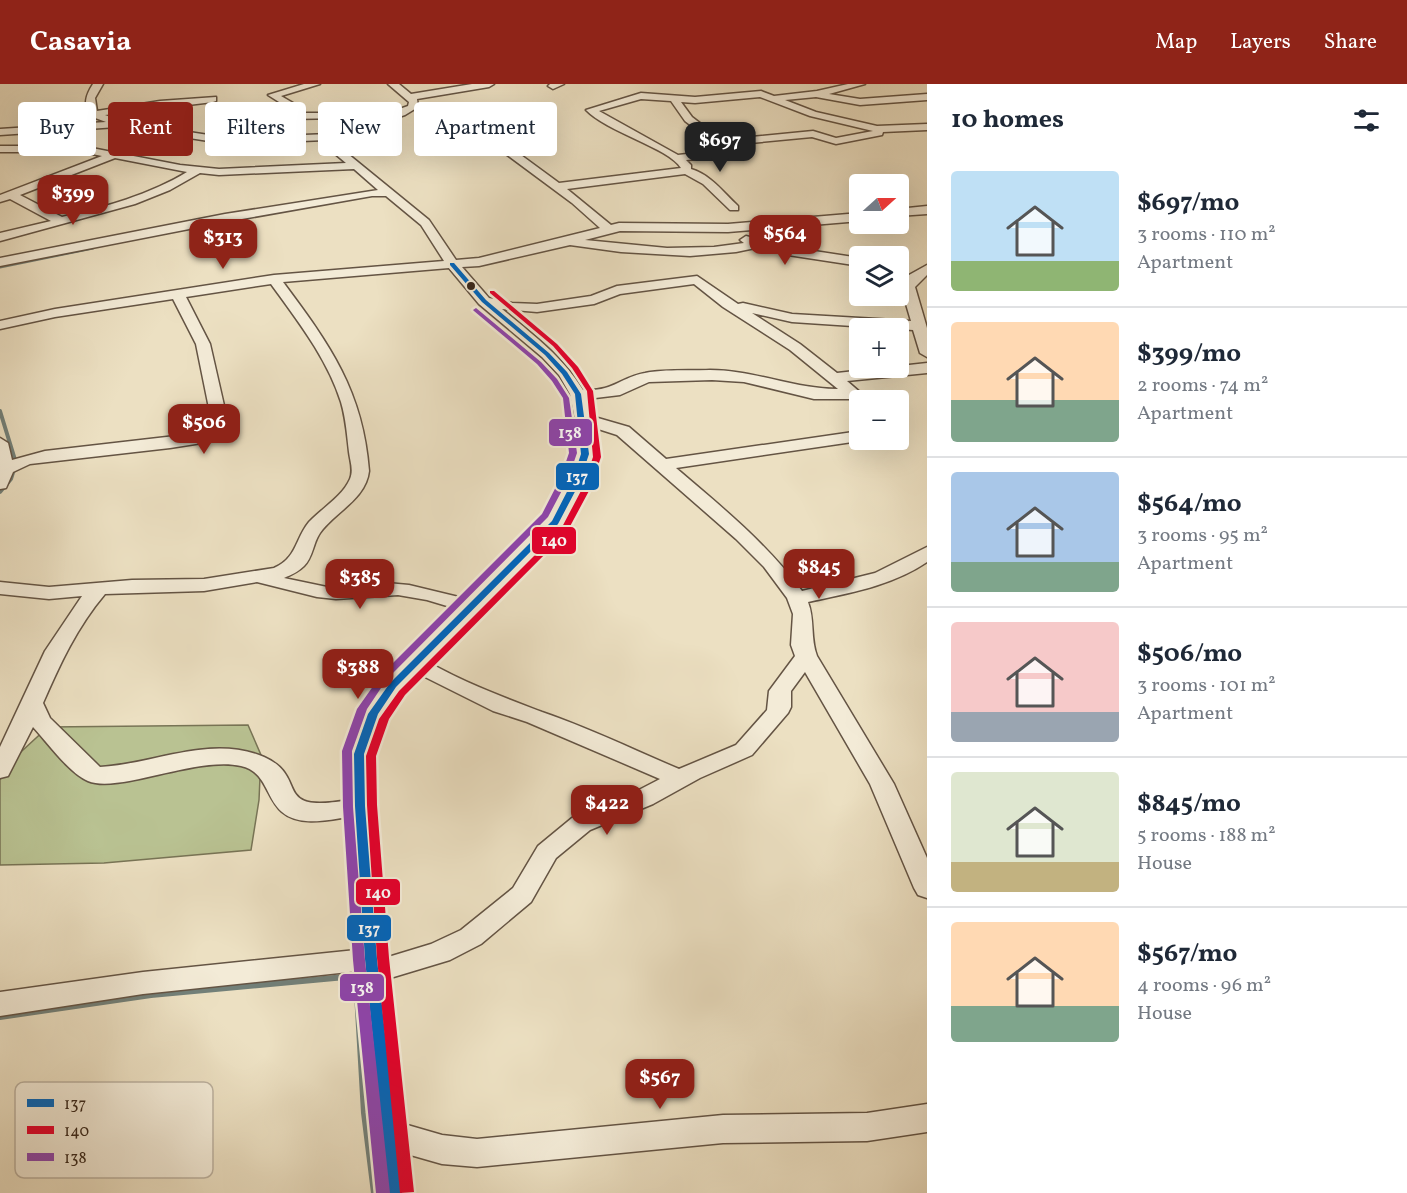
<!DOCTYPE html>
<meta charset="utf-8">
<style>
body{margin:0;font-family:Vollkorn,serif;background:#f2f2f3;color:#1f2937;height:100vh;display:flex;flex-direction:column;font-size:22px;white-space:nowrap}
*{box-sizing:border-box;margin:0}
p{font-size:20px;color:#747a83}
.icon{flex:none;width:33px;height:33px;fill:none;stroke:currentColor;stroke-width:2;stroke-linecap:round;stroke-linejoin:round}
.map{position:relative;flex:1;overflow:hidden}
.details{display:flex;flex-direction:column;background:#fff;width:480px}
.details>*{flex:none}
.guide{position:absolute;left:18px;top:18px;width:570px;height:54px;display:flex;gap:12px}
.needle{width:39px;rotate:69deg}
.controls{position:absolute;left:849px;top:90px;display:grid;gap:12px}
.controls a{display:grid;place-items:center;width:60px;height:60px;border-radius:6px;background:#fff;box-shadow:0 6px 24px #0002;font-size:30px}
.price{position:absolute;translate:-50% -51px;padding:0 14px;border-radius:12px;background:#8f2418;color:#fff;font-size:20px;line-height:39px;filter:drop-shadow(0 2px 3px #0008)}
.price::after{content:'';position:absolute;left:50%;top:36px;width:18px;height:14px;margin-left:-9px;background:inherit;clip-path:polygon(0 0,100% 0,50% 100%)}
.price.active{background:#222;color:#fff}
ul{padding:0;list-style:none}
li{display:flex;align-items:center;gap:18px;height:150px;padding:0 24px}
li+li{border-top:2px solid #e0e1e3}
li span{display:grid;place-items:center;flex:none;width:168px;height:120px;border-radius:6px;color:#555}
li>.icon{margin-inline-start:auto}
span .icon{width:72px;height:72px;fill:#fffc;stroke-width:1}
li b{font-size:26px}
h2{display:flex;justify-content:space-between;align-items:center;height:72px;padding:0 24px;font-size:26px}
.pill{padding:0 21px;border-radius:6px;background:#fff;box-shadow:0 6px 24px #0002;font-size:21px;line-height:54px}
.pill.active{background:#8f2418;color:#fff}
header{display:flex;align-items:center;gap:36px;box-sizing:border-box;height:84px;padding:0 30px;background:#8f2418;color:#fff}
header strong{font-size:28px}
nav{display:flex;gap:33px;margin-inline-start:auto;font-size:21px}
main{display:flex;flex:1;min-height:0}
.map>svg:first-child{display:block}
.green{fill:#b9c292;stroke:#787456;stroke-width:1.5}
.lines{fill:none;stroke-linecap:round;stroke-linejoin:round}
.stream-far2{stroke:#728079;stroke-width:3}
.stream-far1{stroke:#728079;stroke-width:4}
.stream{stroke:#728079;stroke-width:6}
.minor-casing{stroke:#645444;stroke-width:3}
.minor{fill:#f3ebd7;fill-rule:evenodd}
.bus-1-casing{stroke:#f3ebd7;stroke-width:5}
.bus-2-casing{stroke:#f3ebd7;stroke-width:5}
.bus-3-casing{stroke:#f3ebd7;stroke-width:5}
.bus-1{fill:#0065bd;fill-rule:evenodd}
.bus-2{fill:#e4002b;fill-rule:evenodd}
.bus-3{fill:#8e44ad;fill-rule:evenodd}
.bus-dot{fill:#37261a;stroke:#f3ebd7;stroke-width:2}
.key{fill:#f3ebd7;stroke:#bbb09e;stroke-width:1.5}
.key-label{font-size:16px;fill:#37261a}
.line-badge{stroke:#f3ebd7;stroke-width:2}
.badge-label{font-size:16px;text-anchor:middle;font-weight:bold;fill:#fff}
</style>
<header>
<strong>Casavia</strong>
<nav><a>Map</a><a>Layers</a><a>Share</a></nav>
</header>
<main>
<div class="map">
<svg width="927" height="1109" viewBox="0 0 927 1109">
<rect width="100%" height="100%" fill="#ece0c2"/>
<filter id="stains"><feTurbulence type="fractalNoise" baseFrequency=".00333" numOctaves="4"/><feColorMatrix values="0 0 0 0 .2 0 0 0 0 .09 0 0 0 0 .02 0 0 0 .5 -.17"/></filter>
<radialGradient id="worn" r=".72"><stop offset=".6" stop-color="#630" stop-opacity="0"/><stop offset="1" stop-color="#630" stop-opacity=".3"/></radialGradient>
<path class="green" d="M 248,641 L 261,671 L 259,716 L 251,766 L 104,779 L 0,781 L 0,696 L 10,678 L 48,643 Z"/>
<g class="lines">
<path class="stream-far2" d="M 199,143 L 234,136
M 0,183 L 93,164"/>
<path class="stream-far1" d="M 0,327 L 16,379 L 11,395 L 0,408"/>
<path class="stream" d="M 0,933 L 151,911 L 356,892 L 364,1029 L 374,1109"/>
<g class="minor-casing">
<path id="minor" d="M 93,0 L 103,0 L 95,14 L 97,27 L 160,17 L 216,13 L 216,17 L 213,18 L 105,31 L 124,38 L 228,54 L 329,50 L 408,22 L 409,18 L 388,0 L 399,0 L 411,10 L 472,0 L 494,0 L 489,3 L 417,15 L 418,23 L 405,31 L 336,54 L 337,61 L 429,136 L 456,176 L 479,174 L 600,144 L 572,119 L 468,42 L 468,38 L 476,38 L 559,99 L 681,84 C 669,64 607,48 586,26 L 641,9 L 695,13 L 761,7 L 774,12 L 817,7 L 848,0 L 865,0 L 829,10 L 860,15 L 927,10 L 927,16 L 860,21 L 816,13 L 785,16 L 816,28 L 877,42 L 927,40 L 927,46 L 883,48 L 882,51 L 836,60 L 812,53 L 729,61 L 735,67 L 723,73 L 686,76 L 691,81 L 691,85 C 711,91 723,108 738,122 L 738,126 L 730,126 L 703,100 L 685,90 L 567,105 L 611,141 L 619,139 L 728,140 L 860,129 L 860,137 L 728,148 L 620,147 L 585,156 L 667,164 L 714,163 L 744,159 L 740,156 L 746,152 L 788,163 L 860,174 L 860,182 L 788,171 L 760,163 L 736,168 L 690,172 L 621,168 L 570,161 L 479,182 L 462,183 L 489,214 L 512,219 L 537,220 L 591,212 L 617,202 L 697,192 L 738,220 L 743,219 L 792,230 L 911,237 L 901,203 L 909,191 L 927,181 L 927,191 L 915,203 L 927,244 L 927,273 L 920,269 L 913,246 L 792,238 L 752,229 L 800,260 L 837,289 L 927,279 L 927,289 L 847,297 L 869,316 L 860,316 L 860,320 L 850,315 L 814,315 L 744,298 L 712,296 L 649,298 L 620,311 L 587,315 L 591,332 L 629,343 L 666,375 L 860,347 L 860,356 L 866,356 L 676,384 C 723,424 765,458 802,507 L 875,489 L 927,463 L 927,478 C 892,502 849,509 808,518 C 815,536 810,554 817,572 L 894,700 L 927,774 L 927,814 L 918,811 L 914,804 L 870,700 L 805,588 L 791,607 L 791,623 L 788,629 L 752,671 L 700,694 L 653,720 L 590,746 L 556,774 L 531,818 L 481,860 L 450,876 L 387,895 L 404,1040 L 442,1051 L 477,1055 L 723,1031 L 867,1029 L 927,1020 L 927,1048 L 867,1057 L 723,1059 L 477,1083 L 442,1080 L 407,1070 L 411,1109 L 379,1109 L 358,887 L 143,910 L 0,932 L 0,908 L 143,888 L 356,866 L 348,733 C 329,736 299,743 282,728 C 265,713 267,688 241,682 C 196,672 118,710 88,697 C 69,689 47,658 33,643 L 8,692 L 0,694 L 0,663 L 45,567 L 82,512 L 49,515 L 0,510 L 0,498 L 49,503 L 132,496 L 204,495 L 274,484 C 297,474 295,455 309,438 C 322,424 342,413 350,395 C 354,386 350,377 349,368 C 347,351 346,335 341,318 C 327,274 297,236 271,200 L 186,213 L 210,260 L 228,339 L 228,346 L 221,356 L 170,364 L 30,380 L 13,388 L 6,404 L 0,405 L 0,354 L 8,359 L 12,376 L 45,367 L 210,348 L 212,339 L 196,260 L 173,215 L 55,233 L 0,245 L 0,237 L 55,225 L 274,191 L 444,177 L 421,141 L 386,112 L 372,112 L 225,138 L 0,182 L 0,174 L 225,130 L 378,106 L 354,85 L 219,91 L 200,89 L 170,106 L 135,120 L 0,157 L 0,149 L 51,137 L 10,115 L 0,118 L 0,111 L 102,72 L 82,68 L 0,68 L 0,62 L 82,62 L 112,68 L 146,48 L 117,43 L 0,51 L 0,45 L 106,38 L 90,32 C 83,20 86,11 93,0 ZM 760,13 L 810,32 L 873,47 L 836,54 L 813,47 L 722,56 L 692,33 L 681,18 L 695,19 ZM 641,15 L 671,17 L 685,37 L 723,66 L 678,71 L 599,27 ZM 157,49 L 228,60 L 326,56 L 328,64 L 346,79 L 219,85 L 180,81 L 123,70 ZM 115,74 L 187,88 C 149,111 105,123 62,133 L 20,111 ZM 449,184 L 479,220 L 542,273 L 559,291 L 570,310 L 575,335 L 576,370 L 566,400 L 547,435 L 467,515 L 409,501 L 387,499 L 327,503 L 284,494 C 291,491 298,488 304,482 C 313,473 313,459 320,449 C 335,428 366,415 369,387 C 363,307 330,261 283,198 ZM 694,200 L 723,223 L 790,266 L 838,305 C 794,305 754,286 710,286 C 689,287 665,285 645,289 C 621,293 613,308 583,306 C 562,272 532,250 502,225 L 537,228 L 594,220 L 620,210 ZM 592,343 L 617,351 L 736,455 L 764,483 L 787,514 L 793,530 L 791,561 L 795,572 L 769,607 L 767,626 L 736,661 L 679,685 C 634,666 589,644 542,628 C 503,613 465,599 428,578 L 562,442 L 584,400 L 594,370 ZM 257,498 L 317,513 L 336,515 L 398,511 L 427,516 L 457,525 C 415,566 358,609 347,670 C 345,684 348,701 348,716 C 270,730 310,693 264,673 C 211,650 154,680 100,683 L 50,634 L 43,619 C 60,580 77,543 105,510 L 204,507 ZM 417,589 L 493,627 L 527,638 L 660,695 L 635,708 L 572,734 L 538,762 L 513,804 L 461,846 L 431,860 L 385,874 L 372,722 L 371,670 L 384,630 L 401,606 Z
M 304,0 L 320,0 L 281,12 L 293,19 L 301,29 L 345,29 L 348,30 L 348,34 L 227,36 L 222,33 L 227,30 L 291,30 L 287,23 L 268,11 Z
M 550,0 L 564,0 L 553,5 L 548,2 Z
M 927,122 L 927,130 L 898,132 L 898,125 Z"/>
</g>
<use href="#minor" class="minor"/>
<g class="bus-1-casing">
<path id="bus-1" d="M 450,179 L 454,179 L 486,216 L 549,269 L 567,288 L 581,310 L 589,370 L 579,400 L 558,440 L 396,603 L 378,630 L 364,670 L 365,722 L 377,875 L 402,1109 L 388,1109 L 365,875 L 355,722 L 354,670 L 368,630 L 390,599 L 552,437 L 571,400 L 581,370 L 575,310 L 562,290 L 545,271 L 482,218 L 450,181 Z"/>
</g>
<g class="bus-2-casing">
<path id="bus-2" d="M 490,207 L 494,207 L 557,260 L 578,283 L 593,307 L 601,373 L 590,405 L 567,448 L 405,611 L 389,635 L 376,672 L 377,721 L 389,874 L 414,1108 L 400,1109 L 377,874 L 367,721 L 366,672 L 379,635 L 399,607 L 561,445 L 582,405 L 593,373 L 587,307 L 572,284 L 553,262 L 490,209 Z"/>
</g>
<g class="bus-3-casing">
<path id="bus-3" d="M 476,224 L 541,278 L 557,295 L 569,314 L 577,369 L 568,395 L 548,433 L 387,595 L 367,625 L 352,667 L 353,723 L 365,876 L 390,1109 L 376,1109 L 353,876 L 343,723 L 342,667 L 357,625 L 381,591 L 542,430 L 560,395 L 569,369 L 563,314 L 552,297 L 537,280 L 474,227 L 473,226 Z"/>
</g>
<use href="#bus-1" class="bus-1"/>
<use href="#bus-2" class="bus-2"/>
<use href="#bus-3" class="bus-3"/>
</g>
<circle class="bus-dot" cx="471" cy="202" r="5"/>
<rect x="15" y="998" width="198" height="96" rx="9" class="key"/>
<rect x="27" y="1015" width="27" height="8" fill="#0065bd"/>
<rect x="27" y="1042" width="27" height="8" fill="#e4002b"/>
<rect x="27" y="1069" width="27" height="8" fill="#8e44ad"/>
<g class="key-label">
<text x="64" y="1025">137</text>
<text x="64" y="1052">140</text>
<text x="64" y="1079">138</text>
</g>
<g class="line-badge">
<rect x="548" y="334" width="45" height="29" rx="6" fill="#8e44ad"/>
<rect x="555" y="378" width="45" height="29" rx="6" fill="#0065bd"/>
<rect x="531" y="442" width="46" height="29" rx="6" fill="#e4002b"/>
<rect x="355" y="794" width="46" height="28" rx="6" fill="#e4002b"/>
<rect x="346" y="830" width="46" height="28" rx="6" fill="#0065bd"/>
<rect x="339" y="889" width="46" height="29" rx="6" fill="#8e44ad"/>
</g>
<g class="badge-label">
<text x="570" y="354">138</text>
<text x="577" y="398">137</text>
<text x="554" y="462">140</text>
<text x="378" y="814">140</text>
<text x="369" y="850">137</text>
<text x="362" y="909">138</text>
</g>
<rect width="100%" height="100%" filter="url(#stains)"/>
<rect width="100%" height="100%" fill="url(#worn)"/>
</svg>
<div class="controls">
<a><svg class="needle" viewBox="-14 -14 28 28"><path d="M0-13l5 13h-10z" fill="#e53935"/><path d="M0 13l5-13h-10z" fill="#747a83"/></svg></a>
<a><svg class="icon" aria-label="layers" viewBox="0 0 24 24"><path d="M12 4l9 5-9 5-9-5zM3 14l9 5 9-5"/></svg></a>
<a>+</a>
<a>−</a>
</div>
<b class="price active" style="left:720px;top:89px">$697</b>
<b class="price" style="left:73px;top:142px">$399</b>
<b class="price" style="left:785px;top:182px">$564</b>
<b class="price" style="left:223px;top:186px">$313</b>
<b class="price" style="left:204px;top:371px">$506</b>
<b class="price" style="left:819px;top:516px">$845</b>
<b class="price" style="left:360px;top:526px">$385</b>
<b class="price" style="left:358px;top:616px">$388</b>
<b class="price" style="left:607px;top:752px">$422</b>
<b class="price" style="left:660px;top:1026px">$567</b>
<div class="guide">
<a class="pill">Buy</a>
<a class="pill active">Rent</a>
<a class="pill">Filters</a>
<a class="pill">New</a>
<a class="pill">Apartment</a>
</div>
</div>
<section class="details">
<h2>10 homes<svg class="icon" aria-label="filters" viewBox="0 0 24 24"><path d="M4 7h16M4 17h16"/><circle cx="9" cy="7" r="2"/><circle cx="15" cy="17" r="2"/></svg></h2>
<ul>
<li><span style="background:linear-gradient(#bfe0f5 75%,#8fb573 0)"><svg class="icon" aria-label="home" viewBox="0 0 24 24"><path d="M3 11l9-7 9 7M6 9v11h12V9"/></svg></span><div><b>$697/mo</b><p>3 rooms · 110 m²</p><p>Apartment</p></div></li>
<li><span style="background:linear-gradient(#ffd9b3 65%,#7fa58c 0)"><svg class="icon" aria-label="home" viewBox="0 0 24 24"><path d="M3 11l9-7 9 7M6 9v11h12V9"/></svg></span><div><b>$399/mo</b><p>2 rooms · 74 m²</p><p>Apartment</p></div></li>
<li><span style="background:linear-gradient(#a9c7e8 75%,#7fa58c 0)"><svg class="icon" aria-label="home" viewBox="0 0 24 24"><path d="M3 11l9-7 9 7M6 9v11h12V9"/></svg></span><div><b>$564/mo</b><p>3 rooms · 95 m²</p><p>Apartment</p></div></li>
<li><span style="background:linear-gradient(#f6c9c9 75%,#9aa5b1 0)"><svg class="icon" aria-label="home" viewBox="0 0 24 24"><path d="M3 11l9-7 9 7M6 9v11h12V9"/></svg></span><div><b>$506/mo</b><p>3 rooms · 101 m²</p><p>Apartment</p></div></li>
<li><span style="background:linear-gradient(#dfe7d0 75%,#c2b280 0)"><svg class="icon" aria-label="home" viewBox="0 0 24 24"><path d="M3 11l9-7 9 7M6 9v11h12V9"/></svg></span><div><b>$845/mo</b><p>5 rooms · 188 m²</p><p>House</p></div></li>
<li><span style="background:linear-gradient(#ffd9b3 70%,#7fa58c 0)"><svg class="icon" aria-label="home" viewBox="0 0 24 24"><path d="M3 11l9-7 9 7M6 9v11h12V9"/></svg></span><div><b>$567/mo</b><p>4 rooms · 96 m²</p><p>House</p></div></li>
</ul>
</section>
</main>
